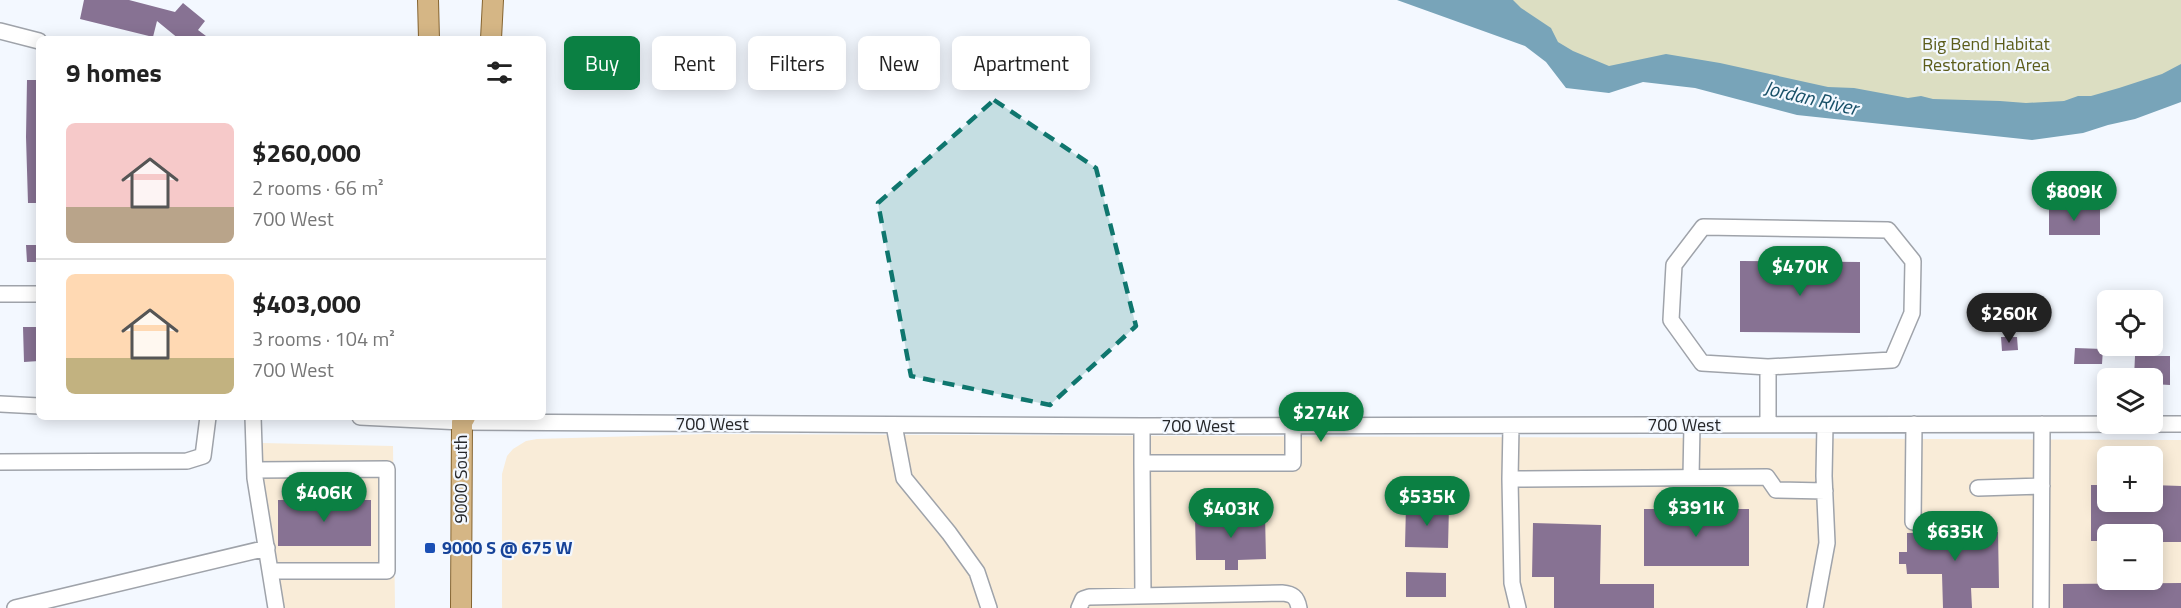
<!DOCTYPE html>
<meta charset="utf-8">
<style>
body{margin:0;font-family:"Titillium Web",sans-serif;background:#f2f2f2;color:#222;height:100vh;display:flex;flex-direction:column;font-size:22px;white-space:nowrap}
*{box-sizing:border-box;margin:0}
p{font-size:20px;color:#767676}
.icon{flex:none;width:33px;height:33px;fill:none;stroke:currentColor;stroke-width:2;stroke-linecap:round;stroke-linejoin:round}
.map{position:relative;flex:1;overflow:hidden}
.sheet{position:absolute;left:36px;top:36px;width:510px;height:384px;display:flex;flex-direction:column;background:#fff;border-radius:9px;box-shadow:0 3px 15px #0003}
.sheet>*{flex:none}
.hud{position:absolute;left:564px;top:36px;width:570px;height:54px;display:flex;gap:12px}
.controls{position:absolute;left:2097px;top:290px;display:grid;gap:12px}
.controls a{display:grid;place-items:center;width:66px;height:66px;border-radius:9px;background:#fff;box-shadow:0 3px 15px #0003;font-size:30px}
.price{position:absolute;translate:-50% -51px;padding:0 14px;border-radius:21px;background:#0b8043;color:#fff;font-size:20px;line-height:39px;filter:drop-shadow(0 2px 3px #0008)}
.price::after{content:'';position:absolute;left:50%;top:36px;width:18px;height:14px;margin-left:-9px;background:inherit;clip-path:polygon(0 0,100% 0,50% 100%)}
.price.selected{background:#222;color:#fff}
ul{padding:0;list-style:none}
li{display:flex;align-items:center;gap:18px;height:150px;padding:0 30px}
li+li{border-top:2px solid #e0e0e0}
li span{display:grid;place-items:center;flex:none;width:168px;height:120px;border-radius:9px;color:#555}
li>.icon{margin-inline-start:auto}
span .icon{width:72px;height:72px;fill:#fffc;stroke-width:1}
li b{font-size:26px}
h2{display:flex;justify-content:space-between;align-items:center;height:72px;padding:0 30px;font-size:26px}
.tag{padding:0 21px;border-radius:9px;background:#fff;box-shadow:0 3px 15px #0003;font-size:21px;line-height:54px}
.tag.selected{background:#0b8043;color:#fff}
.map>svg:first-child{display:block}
.commercial{fill:#f9ecd8;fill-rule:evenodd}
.green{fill:#dcdec2}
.water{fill:#78a4b9}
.building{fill:#877293}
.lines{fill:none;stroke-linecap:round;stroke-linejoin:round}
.minor-casing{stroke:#9fa3aa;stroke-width:18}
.major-casing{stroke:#856430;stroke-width:22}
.minor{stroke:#fff;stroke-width:15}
.major{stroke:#d5b685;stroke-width:20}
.marked{fill:#0f766e;fill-opacity:0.2;stroke:#0f766e;stroke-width:4.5;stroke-dasharray:12 8;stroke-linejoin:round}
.transit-dot{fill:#1a4fb4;stroke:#f3f8ff;stroke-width:2}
.labels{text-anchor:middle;stroke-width:4.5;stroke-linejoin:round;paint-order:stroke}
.park-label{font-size:18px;fill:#5b5c1a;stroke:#f3f8ff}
.street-label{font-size:18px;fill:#252629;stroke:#f3f8ff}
.transit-label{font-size:18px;font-weight:bold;fill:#164399;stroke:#f3f8ff;text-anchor:start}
.water-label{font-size:20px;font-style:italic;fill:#185068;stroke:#f3f8ff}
</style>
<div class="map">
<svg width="2181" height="608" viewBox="0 0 2181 608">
<rect width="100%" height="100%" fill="#f3f8ff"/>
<path class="commercial" d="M 707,434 L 2181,440 L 2181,608 L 502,608 L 502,474 L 507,456 L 513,449 L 526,441 L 537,439 ZM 2108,456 L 2152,456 L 2152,501 L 2108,501 ZM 2108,534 L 2152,534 L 2152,579 L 2108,579 Z
M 262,443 L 393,446 L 395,608 L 281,608 L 263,505 Z"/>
<path class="green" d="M 1449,0 L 2181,0 L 2181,77 L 2151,90 L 2005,109 L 1584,70 Z"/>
<path class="water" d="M 1397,0 L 1513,0 L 1521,8 L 1551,28 L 1558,42 L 1573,51 L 1609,66 L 1666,54 L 1720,63 L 1828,87 L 1854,88 L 1908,98 L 1921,96 L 1933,99 L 2000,101 L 2026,103 L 2064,101 L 2078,96 L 2091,96 L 2119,88 L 2162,74 L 2181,64 L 2181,102 L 2135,119 L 2108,125 L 2083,133 L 2032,140 L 1797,115 L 1695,88 L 1643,82 L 1609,93 L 1566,88 L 1546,62 L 1525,46 Z"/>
<path class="building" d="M 84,0 L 129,0 L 175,12 L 183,3 L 205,21 L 198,30 L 210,39 L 179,39 L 157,21 L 153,37 L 80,19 Z
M 27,80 L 39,80 L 39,203 L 28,203 L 26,137 Z
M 2049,209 L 2100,209 L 2100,235 L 2049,235 Z
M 26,245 L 39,245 L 39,262 L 27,262 Z
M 1740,261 L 1860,262 L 1860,333 L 1740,332 Z
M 23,327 L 39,327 L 39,361 L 24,362 Z
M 2001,337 L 2017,337 L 2018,350 L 2002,351 Z
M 2075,348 L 2103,349 L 2102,364 L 2074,364 Z
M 2135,356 L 2170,356 L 2170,385 L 2152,384 L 2152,378 L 2134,378 Z
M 2091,485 L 2108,485 L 2108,501 L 2152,501 L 2152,485 L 2181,486 L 2181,542 L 2152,542 L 2152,534 L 2108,534 L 2108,541 L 2091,541 Z
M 278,500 L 371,500 L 371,546 L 278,546 Z
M 1406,505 L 1449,506 L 1448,548 L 1405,547 Z
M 1644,509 L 1749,509 L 1749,566 L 1644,566 Z
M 1265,515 L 1266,559 L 1238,560 L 1238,570 L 1225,570 L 1225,560 L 1196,560 L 1195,516 Z
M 1533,523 L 1601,525 L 1600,584 L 1654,584 L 1654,608 L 1554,608 L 1554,577 L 1532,577 Z
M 1998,532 L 1999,588 L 1971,588 L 1972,608 L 1943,608 L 1942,574 L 1907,574 L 1906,564 L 1899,564 L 1899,552 L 1907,552 L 1907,533 Z
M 1406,572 L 1446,573 L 1446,597 L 1406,597 Z
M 2181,583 L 2181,608 L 2063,608 L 2063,584 Z"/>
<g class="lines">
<g class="minor-casing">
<path id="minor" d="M 0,31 L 39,41
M 0,294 L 39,294
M 0,404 L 39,406
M 253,417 L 255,478 L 276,608
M 360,417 L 462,422 L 1142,426 L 2181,424
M 894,425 L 904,478 L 949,533 L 977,572 L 989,608
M 1768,425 L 1768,367 L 1892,360 L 1912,313 L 1913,261 L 1888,230 L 1703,227 L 1674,265 L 1671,320 L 1702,363 L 1768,367
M 1142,426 L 1142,463 L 1293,463 L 1293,427
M 1511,426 L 1510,479 L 1767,477 L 1776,490 L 1825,491
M 0,462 L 187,461 L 203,456 L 208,417
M 1142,463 L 1143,596
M 255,470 L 387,469 L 387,571 L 270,571
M 1691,477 L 1692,425
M 1510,479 L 1512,583 L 1518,608
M 1978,488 L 2042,486
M 1913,522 L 1914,424
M 15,608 L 267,548
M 1079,608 L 1083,599 L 1089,597 L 1282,593 C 1293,594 1297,597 1299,608
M 1815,608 L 1827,543 L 1824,476 L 1825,425
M 2041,608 L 2042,424"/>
</g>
<g class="major-casing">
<path id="major" d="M 428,0 L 429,39
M 491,39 L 493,0
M 461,608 L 462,422 L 465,417"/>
</g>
<use href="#minor" class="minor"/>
<use href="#major" class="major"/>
</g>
<path class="marked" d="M 994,100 L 1096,168 L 1136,326 L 1050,405 L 911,376 L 878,203 Z"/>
<rect class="transit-dot" x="424" y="542" width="12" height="12" rx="3"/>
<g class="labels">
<g class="park-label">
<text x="1986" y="50">Big Bend Habitat<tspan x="1986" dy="21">Restoration Area</tspan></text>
</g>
<g class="street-label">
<text x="712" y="430">700 West</text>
<text x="1684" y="431">700 West</text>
<text x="1198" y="432">700 West</text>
<text transform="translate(461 479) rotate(-90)" y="6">9000 South</text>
</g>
<g class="transit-label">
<text x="442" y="554">9000 S @ 675 W</text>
</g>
<g class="water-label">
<text transform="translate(1811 98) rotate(13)" y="7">Jordan River</text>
</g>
</g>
</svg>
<div class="controls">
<a><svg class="icon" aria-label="locate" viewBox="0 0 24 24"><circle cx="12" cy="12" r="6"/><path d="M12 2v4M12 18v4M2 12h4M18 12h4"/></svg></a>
<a><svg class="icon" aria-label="layers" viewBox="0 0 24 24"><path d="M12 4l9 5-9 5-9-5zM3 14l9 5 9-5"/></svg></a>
<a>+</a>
<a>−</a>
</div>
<b class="price" style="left:2074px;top:222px">$809K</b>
<b class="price" style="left:1800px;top:297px">$470K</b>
<b class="price selected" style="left:2009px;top:344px">$260K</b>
<b class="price" style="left:1321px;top:443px">$274K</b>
<b class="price" style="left:324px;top:523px">$406K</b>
<b class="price" style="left:1427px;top:527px">$535K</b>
<b class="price" style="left:1696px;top:538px">$391K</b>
<b class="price" style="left:1231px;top:539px">$403K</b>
<b class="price" style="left:1955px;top:562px">$635K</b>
<div class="hud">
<a class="tag selected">Buy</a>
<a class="tag">Rent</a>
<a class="tag">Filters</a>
<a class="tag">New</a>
<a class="tag">Apartment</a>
</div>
<section class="sheet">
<h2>9 homes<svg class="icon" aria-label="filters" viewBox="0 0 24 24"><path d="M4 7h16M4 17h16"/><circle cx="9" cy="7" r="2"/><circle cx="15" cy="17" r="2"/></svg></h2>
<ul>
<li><span style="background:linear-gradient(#f6c9c9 70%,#b9a48a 0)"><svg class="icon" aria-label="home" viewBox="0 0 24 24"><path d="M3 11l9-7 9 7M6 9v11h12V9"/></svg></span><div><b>$260,000</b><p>2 rooms · 66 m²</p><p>700 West</p></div></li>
<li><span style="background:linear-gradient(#ffd9b3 70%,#c2b280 0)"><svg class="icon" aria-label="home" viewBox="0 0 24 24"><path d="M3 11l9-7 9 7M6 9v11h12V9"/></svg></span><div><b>$403,000</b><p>3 rooms · 104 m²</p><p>700 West</p></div></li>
</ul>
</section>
</div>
